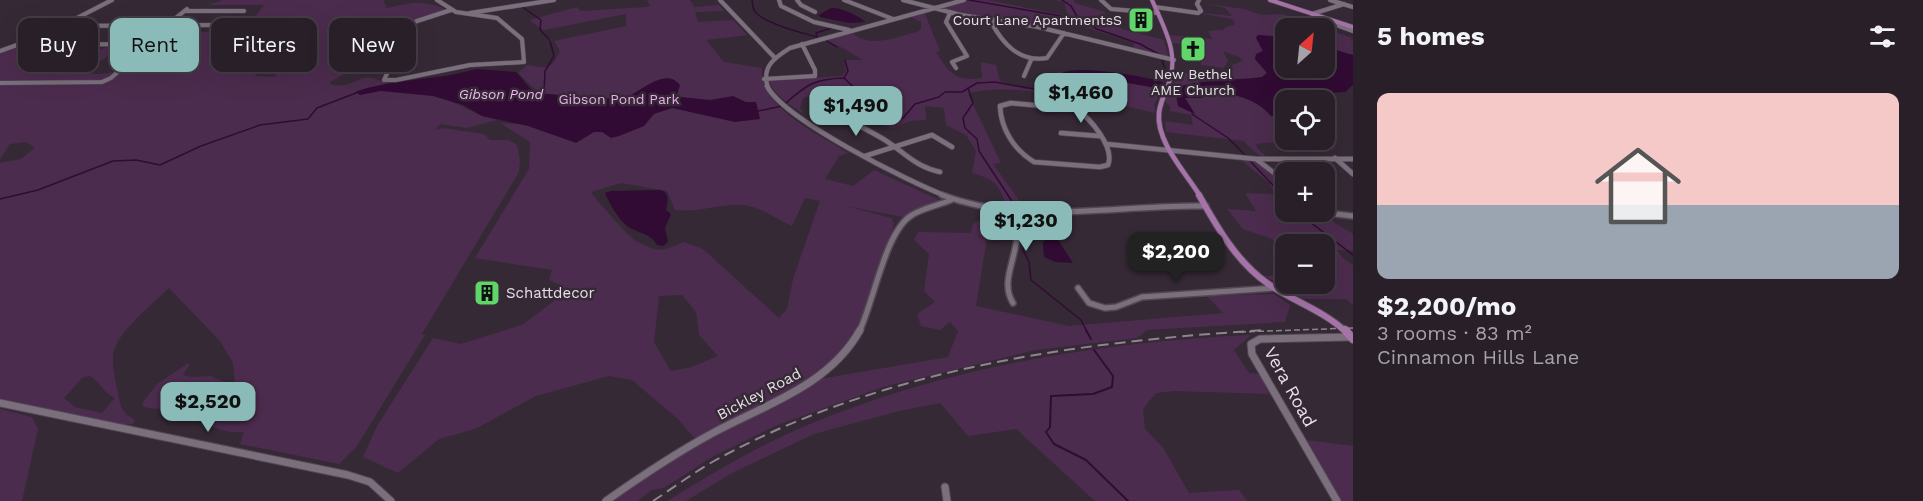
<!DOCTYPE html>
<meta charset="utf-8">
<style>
body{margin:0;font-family:"Work Sans",sans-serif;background:#302730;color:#f1f3f6;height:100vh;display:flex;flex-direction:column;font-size:22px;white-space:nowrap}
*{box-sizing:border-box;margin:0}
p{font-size:20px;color:#a5a2a8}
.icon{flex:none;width:33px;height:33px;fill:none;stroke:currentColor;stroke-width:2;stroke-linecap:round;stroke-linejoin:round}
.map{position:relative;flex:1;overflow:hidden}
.drawer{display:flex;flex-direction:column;background:#281f28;width:570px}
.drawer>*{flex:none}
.top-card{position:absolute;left:18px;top:18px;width:570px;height:54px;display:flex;gap:12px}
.needle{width:39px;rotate:27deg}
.tools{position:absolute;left:1275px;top:18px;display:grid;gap:12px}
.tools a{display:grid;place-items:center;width:60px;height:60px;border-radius:12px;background:#281f28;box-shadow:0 6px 24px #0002,0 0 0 2px #443d45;font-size:30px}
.price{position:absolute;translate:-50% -51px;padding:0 14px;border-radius:12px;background:#8bbbb9;color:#111;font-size:20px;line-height:39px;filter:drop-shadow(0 2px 3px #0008)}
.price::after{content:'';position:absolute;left:50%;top:36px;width:18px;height:14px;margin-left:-9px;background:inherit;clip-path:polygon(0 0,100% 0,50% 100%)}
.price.current{background:#222;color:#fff}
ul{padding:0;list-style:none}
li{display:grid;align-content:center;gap:12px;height:318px;padding:0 24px}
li+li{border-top:2px solid #443d45}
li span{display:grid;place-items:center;height:186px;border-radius:12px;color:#555}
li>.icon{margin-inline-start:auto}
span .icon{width:108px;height:108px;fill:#fffc;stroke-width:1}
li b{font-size:26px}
h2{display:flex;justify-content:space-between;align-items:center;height:72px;padding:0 24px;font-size:26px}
.pill{padding:0 21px;border-radius:12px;background:#281f28;box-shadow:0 6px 24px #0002,0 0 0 2px #443d45;font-size:21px;line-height:54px}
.pill.current{background:#8bbbb9;color:#111}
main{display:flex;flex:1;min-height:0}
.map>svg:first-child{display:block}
.green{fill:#4c2c4e;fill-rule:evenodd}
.water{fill:#310b34}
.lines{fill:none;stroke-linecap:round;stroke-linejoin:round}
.stream-far1{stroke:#310b34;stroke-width:1.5}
.stream{stroke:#310b34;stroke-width:2}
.minor-far3-casing{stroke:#514752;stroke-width:5}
.minor-far2-casing{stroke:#514752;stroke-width:6}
.minor-far1-casing{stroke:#514752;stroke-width:8}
.minor-casing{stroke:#514752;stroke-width:9}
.major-far3-casing{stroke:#514752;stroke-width:5}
.major-far2-casing{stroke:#514752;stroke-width:6}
.major-far1-casing{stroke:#514752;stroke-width:8}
.major-casing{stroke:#514752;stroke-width:10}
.minor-far3{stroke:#7c6f7d;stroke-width:4}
.minor-far2{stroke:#7c6f7d;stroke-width:4.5}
.minor-far1{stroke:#7c6f7d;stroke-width:5}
.minor{stroke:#7c6f7d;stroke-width:7}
.major-far3{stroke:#a573a8;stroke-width:4}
.major-far2{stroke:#a573a8;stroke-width:4.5}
.major-far1{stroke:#a573a8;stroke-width:6}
.major{stroke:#a573a8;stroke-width:8}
.rail-far1{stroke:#8f858f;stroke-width:1.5;stroke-dasharray:6 3;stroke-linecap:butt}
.rail{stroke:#8f858f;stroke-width:2;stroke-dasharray:11 6;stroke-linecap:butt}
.labels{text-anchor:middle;stroke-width:5;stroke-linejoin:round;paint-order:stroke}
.far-poi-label{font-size:14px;fill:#e7dfe7;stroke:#352935;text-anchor:end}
.far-water-label{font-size:14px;font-style:italic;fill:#f4b4f7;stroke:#352935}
.far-park-label{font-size:14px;fill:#ebaaed;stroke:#352935}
.poi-label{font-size:15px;fill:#e7dfe7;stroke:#352935;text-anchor:start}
.street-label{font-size:15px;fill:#e7dfe7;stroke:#352935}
.near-street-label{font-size:18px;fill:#e7dfe7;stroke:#352935}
</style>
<main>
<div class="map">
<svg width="1353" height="501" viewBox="0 0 1353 501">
<rect width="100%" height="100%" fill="#352935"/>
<path class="green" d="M 223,0 L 383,0 L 387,8 C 413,2 425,0 447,10 C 425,17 396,21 389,48 L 368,48 L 372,52 L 389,51 L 389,64 L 381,73 L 346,73 L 330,82 L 331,85 C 358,90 359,66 388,85 L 445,76 L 425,94 L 446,99 L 482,116 L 497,120 L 467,128 L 440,124 L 435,130 L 443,128 L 484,134 L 490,140 L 509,140 L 517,145 L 520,160 L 519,172 L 422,334 L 425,335 L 357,446 L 339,464 L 240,444 L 244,432 C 219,435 199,418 177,411 C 167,408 155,410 144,407 L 142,403 L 157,384 L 187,364 L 190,364 L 183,375 L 193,377 L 211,376 L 235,387 L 233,363 L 220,341 L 169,288 C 154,303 114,334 113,356 C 112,372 118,390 121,407 L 126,414 L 135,420 L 133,424 L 118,424 L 0,398 L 0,163 L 21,159 L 35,148 L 26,142 L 10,144 L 0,159 L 0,52 L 17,47 L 68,45 L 59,52 L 85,55 L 112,45 L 120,45 L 103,60 L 78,62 L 72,66 C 92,79 115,75 133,62 L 111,59 L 126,45 L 193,39 L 200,32 L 246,34 L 252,25 L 243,23 L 249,18 L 255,17 L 264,5 L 208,5 ZM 179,48 L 189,61 L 155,67 L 150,56 L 153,53 ZM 268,60 L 287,63 L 274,77 L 256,76 L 250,65 ZM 90,376 C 102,383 103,393 115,398 L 102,413 L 75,407 L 64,398 L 83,377 Z
M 647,0 L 690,0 L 694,7 L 719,5 L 724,11 L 695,12 L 698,22 L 733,20 L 747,35 L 706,40 L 724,62 L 762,68 C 759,108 819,134 848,153 L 839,156 L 825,179 L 853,186 L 874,170 L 939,200 L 903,217 L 846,206 L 891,218 L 894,224 L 859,333 L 814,380 L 948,357 L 958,331 L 950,322 L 940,330 L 921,326 L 917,314 L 935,302 L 924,291 L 929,254 L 914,240 L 918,232 L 971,233 L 973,224 L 991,213 L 976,306 L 1069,326 L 1223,313 L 1207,296 L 1274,294 L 1290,305 L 1285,322 L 1147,330 L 1137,338 L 1036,350 L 883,387 L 775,426 L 712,457 L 664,488 L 651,490 L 638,501 L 606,501 L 697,441 L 678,419 L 632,380 L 609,376 L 536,396 L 475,429 L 439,439 L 398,473 L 363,457 L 377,426 L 433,338 L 461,344 L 522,325 L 554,301 L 563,286 L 549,280 L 552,270 L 475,258 L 529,169 L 530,142 L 500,123 L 519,124 L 538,92 L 518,73 L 527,65 C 548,68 551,71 560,51 L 554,41 L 626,26 L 626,14 L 544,30 L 529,20 L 577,7 L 581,11 L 646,7 L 650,6 ZM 621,183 L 667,191 L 675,210 C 698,213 721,203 745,205 C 760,207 778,220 792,226 L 805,198 L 820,201 L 793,279 L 787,309 L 779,318 L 703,249 L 684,242 C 678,244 669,249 662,250 C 654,250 643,245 636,241 C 629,237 595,199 591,192 ZM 682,295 L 696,312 L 699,335 L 718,356 L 692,367 L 671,371 L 654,342 L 659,296 Z
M 970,0 L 987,0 L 1068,16 L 1064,2 L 1055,0 L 1074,0 L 1075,3 L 1105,12 L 1107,20 L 1118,24 L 1122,29 L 1164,40 L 1169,58 L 1133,48 L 1134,43 L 1073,23 L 1046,20 L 1039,26 L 965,15 L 939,9 Z
M 1204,3 L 1243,9 L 1262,15 L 1282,14 L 1298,19 L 1311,15 L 1327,19 L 1311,26 L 1320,28 L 1286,28 L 1285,37 L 1256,36 L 1263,51 L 1255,59 L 1268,73 L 1262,77 C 1245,80 1188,80 1179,88 L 1172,87 L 1177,72 L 1216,78 L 1217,73 L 1232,72 L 1232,65 L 1243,61 L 1239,57 L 1223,51 L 1228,61 L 1224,68 L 1201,65 L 1200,55 L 1206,56 L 1202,47 L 1172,43 L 1170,35 L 1212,39 L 1208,31 L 1223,30 L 1226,27 L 1234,25 L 1235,22 L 1232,19 L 1204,14 L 1203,13 L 1232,16 L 1225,8 Z
M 934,9 L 936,10 L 925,14 L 940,51 L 936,52 C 949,73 955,82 982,78 L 981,62 L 996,65 L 1000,81 L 1024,89 L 1042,89 L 1059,71 L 1062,72 L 1058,76 L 1128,83 L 1162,89 L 1154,105 L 1155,113 C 1114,103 1005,80 968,94 L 1001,163 L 993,164 L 1018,199 L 1017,203 L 1020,209 L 1007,207 C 998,183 996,180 972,173 L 976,151 L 966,135 L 946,125 L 944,108 L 925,106 L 926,120 L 910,121 L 892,129 L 827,96 L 817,94 L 803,98 L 800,108 L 804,114 C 790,105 775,96 769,81 L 842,76 L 846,71 L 844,60 L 863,60 L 839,46 L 836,48 L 824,41 L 852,33 C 871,49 895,37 917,32 L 921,29 L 921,22 L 909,16 Z
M 1325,29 L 1353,38 L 1350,40 L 1353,41 L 1353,55 L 1325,47 Z
M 1169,91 L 1177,95 L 1178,106 L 1195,114 L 1185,98 L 1202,98 L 1202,92 L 1206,92 C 1231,93 1254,96 1271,116 L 1285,115 L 1285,118 L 1276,120 L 1288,141 L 1256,144 L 1258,149 L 1267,157 L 1261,157 L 1243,141 L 1166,132 L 1165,121 L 1193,125 L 1191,115 L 1169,111 L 1171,108 L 1165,101 Z
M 1241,160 L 1256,161 L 1285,184 L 1286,212 L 1317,212 L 1353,234 L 1353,251 L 1337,250 L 1342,257 L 1353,265 L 1353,305 L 1346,299 L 1302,299 L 1265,276 L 1285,275 L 1286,284 L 1324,284 L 1324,244 L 1286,244 L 1285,252 L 1272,239 L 1243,229 L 1227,209 L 1256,211 L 1245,193 L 1275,194 L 1269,183 Z
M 1251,335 L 1234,350 L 1249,373 L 1260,374 L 1269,394 L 1174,391 L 1156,393 L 1143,409 L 1145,429 L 1164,449 L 1189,493 L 1239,490 L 1247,501 L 1095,501 L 1016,429 L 968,436 L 940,403 L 899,411 L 814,434 L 732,473 L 686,501 L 667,501 C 711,474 756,447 803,427 C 944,367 1099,342 1251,335 Z
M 0,409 L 32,417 L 38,429 L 22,501 L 0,501 Z
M 1306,440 L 1353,446 L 1353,501 L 1341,501 Z"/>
<path class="water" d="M 831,8 C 840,7 858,15 865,22 L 849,23 L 820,17 L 819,15 Z
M 1258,35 L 1285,37 L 1286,68 L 1336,71 L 1335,67 L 1325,63 L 1325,47 L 1353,55 L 1353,85 L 1345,92 L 1315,94 L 1295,100 L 1286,100 L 1285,115 L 1271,116 C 1255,97 1231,93 1206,92 L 1202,93 L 1202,98 L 1185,98 L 1195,114 L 1178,106 L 1176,94 L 1162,89 L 1128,83 L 1057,76 C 1071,62 1135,76 1153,79 C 1159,80 1169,86 1179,88 C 1188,80 1245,80 1262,77 L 1267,73 L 1255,59 L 1256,54 L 1263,51 L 1256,38 Z
M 180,48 L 180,52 L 188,53 L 187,59 L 191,60 L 154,67 L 150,56 L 153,53 Z
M 476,69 L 516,72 C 522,77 528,88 535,92 C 540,94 616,100 622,98 C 639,95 664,65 680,85 L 677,95 L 681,97 L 710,100 L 733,96 L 746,102 L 756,102 L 760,119 L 735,122 L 672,108 L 654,114 L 644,126 L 619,136 L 611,138 L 602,132 L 594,132 L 576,143 L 528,126 L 482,116 L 463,105 L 433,96 L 381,91 L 360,95 L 355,92 C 393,78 437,81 476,69 Z
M 659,190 C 670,191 668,202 666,210 L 671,214 L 665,228 L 668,242 L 663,246 L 657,245 C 650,232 637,234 626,225 C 618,218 609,203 605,193 L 611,191 Z
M 1045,226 L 1055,235 L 1073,263 L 1055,262 L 1044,257 L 1043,243 L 1048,235 Z"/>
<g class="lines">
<path class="stream-far1" d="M 752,0 C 753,3 752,7 754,10 C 761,23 803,33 817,37 L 816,33 L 832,28
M 969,0 L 1078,19 L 1097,29 L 1140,44 L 1162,56
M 1062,0 L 1071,6 L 1078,18
M 521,6 L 541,20 L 540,30 L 549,39
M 825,40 L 837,47
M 1162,60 L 1165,69
M 844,78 L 848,71 L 845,60
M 1154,81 L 1164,72
M 968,88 L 973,103 L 963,118 L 965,128 L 977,139 L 979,151 L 1017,209
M 544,92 L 545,71 L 554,56 L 550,41
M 786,103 C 807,84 815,79 844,78 L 864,97 L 868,108 L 883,119 L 891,121 L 903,118 L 915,104 L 939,97 L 945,92 L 962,92 L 977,83 L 995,82 L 1045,91 L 1052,88 L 1060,77
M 758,111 L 782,106
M 1192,114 L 1228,138 L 1246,156
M 1250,161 L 1286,199
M 0,199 L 38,190 L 113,161 L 136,160 L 160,165 L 201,146 L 260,125 L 308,119 L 317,108 L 356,93
M 1297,212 L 1353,255
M 1022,216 L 1027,229 L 1023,250 L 1029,262 L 1031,280 L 1081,320 L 1087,332"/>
<path class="stream" d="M 1086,330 L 1091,339
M 1094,350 L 1113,376 L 1112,387 L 1093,394 L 1051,396 L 1050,427 L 1046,432 L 1054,444 L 1086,460 L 1128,501"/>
<g class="minor-far3-casing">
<path id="minor-far3" d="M 437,0 L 456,12 L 497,18 L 522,39 L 524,62 L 470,65 L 396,80 L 384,80 L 392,63 L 392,44 L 401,30 L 417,21 L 451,10
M 720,0 L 775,58
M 779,0 L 781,6 L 814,22 L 849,30
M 797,0 L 801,5 L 815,12
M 844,0 L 893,19
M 903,0 L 961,15 L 1038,27 L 1174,60
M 1101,0 L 1111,9 L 1158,13
M 1330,0 L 1353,7
M 1155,7 L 1198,13 L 1201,11 L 1197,4 L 1199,0
M 185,11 L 244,11
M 470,13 L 554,0
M 950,13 L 946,22 L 967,56 L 952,62 L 956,68
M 1312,14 L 1344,4
M 990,20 C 1002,43 1019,63 1047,58 L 1064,33
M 1338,23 L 1339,26 L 1353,31
M 62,26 L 221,25
M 156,34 L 187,9
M 74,35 L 86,28
M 116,35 L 127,27
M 0,51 L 42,36 L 112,0
M 1024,76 L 1031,60
M 764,79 L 815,76 L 815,70 L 802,44
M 0,83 L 102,82 L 111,78 L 146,47 L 141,44 L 17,45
M 768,88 C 761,67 774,58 790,48 L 964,0"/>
</g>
<g class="minor-far2-casing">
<path id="minor-far2" d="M 767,86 C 783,119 909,182 946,196
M 1011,103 L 1076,109 C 1090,118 1115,147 1108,165 L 1100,167 L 1034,162 C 1014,150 1001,129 1000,106 Z
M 820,106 L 828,106 L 831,112 L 820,109 Z
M 831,112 C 847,120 863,127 878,136 C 901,148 912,166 940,172
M 1061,133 L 1099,136
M 1106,144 L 1256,159 L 1353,159
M 865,156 L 932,135 L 952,147
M 1335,158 L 1353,174
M 1256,159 L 1286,182"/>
</g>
<g class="minor-far1-casing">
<path id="minor-far1" d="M 942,195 C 1027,227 1118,204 1206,206
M 1013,211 C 1028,247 996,276 1013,303
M 1319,212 L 1353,216
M 1078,288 L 1089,303 L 1105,308 L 1116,307 L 1142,297 L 1275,288
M 859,332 C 874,302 885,231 912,215 C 923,208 939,205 951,200"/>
</g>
<g class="minor-casing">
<path id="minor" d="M 0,403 L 348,475 L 370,482 L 391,501
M 945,487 L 947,501
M 606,501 C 640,477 674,454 711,434 C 764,405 829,386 860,330
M 1337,501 L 1252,354 L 1251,344 L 1260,339 L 1351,337"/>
</g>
<g class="major-far3-casing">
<path id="major-far3" d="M 1152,0 C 1165,30 1181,55 1167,88
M 1270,0 L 1353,27"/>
</g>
<g class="major-far2-casing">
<path id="major-far2" d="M 1168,86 C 1164,95 1160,103 1159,113 C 1156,142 1186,173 1200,196"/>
</g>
<g class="major-far1-casing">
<path id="major-far1" d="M 1199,195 C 1217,227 1236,261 1267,283 C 1292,301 1323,310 1346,332"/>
</g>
<g class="major-casing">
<path id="major" d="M 1345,330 L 1353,339"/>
</g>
<use href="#minor-far3" class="minor-far3"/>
<use href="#minor-far2" class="minor-far2"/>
<use href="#minor-far1" class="minor-far1"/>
<use href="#minor" class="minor"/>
<use href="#major-far3" class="major-far3"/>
<use href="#major-far2" class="major-far2"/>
<use href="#major-far1" class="major-far1"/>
<use href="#major" class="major"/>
<path class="rail-far1" d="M 1240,332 L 1353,328"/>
<path class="rail" d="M 653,501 C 673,488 693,473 714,461 C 883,368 1075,342 1266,330"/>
</g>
<defs>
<g id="building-square" transform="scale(1.35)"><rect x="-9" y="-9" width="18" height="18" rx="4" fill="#60d56a" stroke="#352935"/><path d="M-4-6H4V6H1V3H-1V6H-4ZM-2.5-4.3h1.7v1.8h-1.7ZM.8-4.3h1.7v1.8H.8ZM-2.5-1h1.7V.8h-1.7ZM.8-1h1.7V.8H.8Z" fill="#111"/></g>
<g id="church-square" transform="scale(1.35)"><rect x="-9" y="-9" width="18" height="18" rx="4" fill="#60d56a" stroke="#352935"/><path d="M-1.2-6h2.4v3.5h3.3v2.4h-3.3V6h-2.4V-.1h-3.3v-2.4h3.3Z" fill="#111"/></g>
</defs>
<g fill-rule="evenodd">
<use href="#building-square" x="1141" y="20"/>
<use href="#church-square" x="1193" y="49"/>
<use href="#building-square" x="487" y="293"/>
</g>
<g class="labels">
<g class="far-poi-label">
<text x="1122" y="25">Court Lane ApartmentsS</text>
<text x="1193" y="79" text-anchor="middle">New Bethel<tspan x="1193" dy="16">AME Church</tspan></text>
</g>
<g class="far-water-label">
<text x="501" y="99">Gibson Pond</text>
</g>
<g class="far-park-label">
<text x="619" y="104">Gibson Pond Park</text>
</g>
<g class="poi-label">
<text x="506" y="298">Schattdecor</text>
</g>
<g class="street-label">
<text transform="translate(759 394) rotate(-28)" y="5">Bickley Road</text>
</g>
<g class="near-street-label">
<text transform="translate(1290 387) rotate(61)" y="6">Vera Road</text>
</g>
</g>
</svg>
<div class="tools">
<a><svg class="needle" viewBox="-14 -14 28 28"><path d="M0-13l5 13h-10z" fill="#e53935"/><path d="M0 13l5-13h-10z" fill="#a5a2a8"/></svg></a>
<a><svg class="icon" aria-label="locate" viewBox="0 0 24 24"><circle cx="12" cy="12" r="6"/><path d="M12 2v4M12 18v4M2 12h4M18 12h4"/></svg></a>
<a>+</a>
<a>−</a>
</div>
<b class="price" style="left:1081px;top:124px">$1,460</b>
<b class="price" style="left:856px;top:137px">$1,490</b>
<b class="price" style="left:1026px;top:252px">$1,230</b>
<b class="price current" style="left:1176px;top:283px">$2,200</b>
<b class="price" style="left:208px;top:433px">$2,520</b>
<div class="top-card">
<a class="pill">Buy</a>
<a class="pill current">Rent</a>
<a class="pill">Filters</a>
<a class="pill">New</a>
</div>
</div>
<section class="drawer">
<h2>5 homes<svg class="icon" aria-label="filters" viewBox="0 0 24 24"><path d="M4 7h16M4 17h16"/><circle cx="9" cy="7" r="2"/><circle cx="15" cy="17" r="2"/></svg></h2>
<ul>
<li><span style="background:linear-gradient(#f6c9c9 60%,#9aa5b1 0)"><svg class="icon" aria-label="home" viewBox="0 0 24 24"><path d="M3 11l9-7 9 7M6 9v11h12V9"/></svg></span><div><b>$2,200/mo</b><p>3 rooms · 83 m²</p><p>Cinnamon Hills Lane</p></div></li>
</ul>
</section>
</main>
